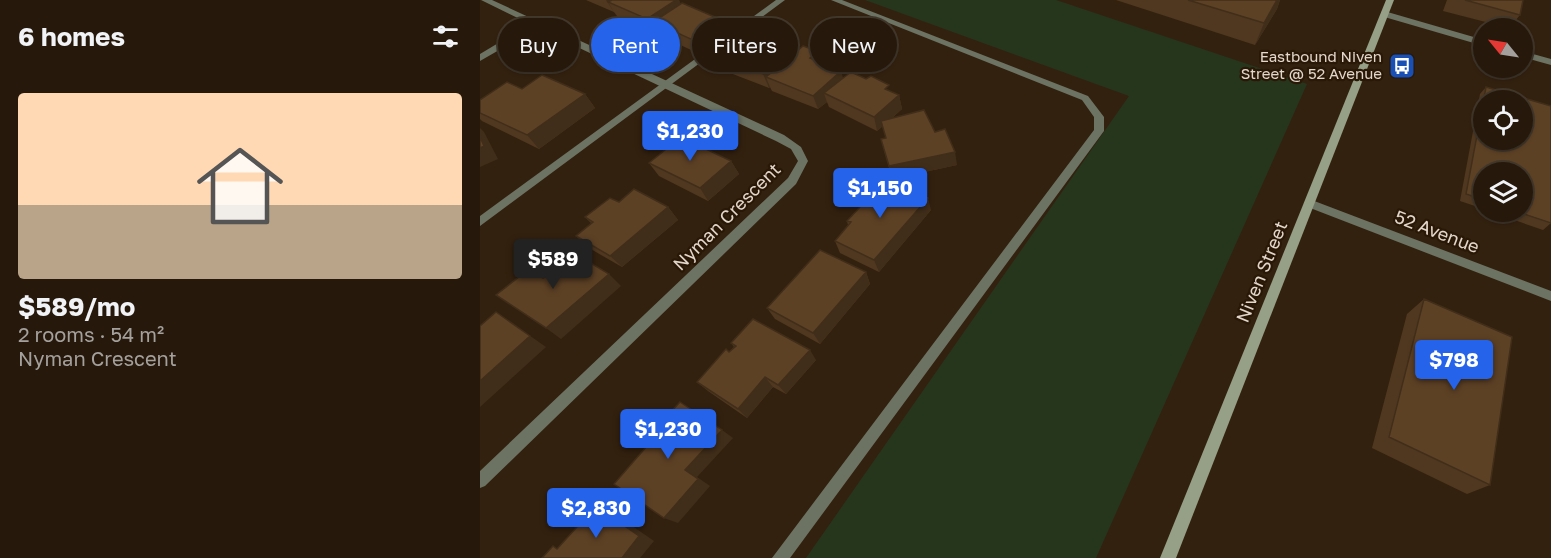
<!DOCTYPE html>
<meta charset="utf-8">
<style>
body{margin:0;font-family:"Golos Text",sans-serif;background:#2e2214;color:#f1f3f6;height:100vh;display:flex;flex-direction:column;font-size:22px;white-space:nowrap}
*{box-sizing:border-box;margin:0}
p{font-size:20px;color:#a4a09d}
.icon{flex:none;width:33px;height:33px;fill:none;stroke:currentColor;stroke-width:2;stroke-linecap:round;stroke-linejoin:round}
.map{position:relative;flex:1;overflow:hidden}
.side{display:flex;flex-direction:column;background:#26190b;width:480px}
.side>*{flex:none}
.banner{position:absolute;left:18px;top:18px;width:570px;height:54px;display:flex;gap:12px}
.needle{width:39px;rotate:300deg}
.fabs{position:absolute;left:993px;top:18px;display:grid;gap:12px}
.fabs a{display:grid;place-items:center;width:60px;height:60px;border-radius:50%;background:#26190b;box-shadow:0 2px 4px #0004,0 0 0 2px #42382c;font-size:30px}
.price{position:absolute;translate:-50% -51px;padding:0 14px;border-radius:6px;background:#2563eb;color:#fff;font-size:20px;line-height:39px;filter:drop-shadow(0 2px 3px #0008)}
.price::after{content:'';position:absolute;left:50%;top:36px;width:18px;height:14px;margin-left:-9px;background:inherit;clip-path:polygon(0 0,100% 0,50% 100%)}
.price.active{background:#222;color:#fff}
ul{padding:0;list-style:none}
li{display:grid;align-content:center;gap:12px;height:318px;padding:0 18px}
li+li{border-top:2px solid #42382c}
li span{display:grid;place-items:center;height:186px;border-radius:6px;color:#555}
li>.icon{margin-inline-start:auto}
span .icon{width:108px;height:108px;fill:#fffc;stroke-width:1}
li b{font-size:26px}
h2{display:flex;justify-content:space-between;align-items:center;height:72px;padding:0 18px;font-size:26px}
.pill{padding:0 21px;border-radius:27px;background:#26190b;box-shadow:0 2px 4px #0004,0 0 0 2px #42382c;font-size:21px;line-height:54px}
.pill.active{background:#2563eb;color:#fff}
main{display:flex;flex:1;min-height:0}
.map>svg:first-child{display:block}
.green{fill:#26361c}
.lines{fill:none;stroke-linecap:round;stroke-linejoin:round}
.lane{fill:#6c7363;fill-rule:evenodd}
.street{fill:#6c7363;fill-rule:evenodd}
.secondary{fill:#95a086;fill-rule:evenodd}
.wall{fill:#503820}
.shaded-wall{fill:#412e1a}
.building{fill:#5d4125;stroke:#412e1a;stroke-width:1.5;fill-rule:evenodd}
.labels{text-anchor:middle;stroke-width:4.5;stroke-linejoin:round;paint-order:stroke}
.far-poi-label{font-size:15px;fill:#e3d7cc;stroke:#291806;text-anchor:end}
.street-label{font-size:18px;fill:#e3d7cc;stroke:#291806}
</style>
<main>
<section class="side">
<h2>6 homes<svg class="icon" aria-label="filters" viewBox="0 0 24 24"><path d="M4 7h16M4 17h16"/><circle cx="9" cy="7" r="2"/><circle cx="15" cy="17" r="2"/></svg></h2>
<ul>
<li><span style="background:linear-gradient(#ffd9b3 60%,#b9a48a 0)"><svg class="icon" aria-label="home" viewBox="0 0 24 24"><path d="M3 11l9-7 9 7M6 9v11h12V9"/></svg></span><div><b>$589/mo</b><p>2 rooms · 54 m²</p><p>Nyman Crescent</p></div></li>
</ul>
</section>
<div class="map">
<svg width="1071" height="558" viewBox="0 0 1071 558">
<rect width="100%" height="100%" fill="#33210f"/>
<path class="green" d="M 385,0 L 576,0 L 827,84 L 616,558 L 326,558 L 649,96 Z"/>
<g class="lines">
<path class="lane" d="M 296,0 L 305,0 L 0,226 L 0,216 Z
M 351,0 L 362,0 L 608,96 L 624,117 L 624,131 L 310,558 L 292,558 L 614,130 L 614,117 L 602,100 Z
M 904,11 L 1004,40 L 1004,46 L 901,16 L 901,12 Z
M 1042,51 L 1071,59 L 1071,65 L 1042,57 Z"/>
<path class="street" d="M 1,0 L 12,0 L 304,135 L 321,147 L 328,161 L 316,184 L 5,486 L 0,488 L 0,471 L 308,178 L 318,161 L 311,149 L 296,141 L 57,28 L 0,61 L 0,54 L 50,24 Z
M 829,199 L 1071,291 L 1071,301 L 825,206 L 824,203 Z"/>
<path class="secondary" d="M 906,0 L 914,0 L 696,558 L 680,558 Z"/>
</g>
<path class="wall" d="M 106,0 L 199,0 L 200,4 L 250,35 L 222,55 L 181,36 L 178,31 L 175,33 L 137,16 L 134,12 Z
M 636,0 L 800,0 L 797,9 L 775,45 Z
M 967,0 L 1043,0 L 1040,15 L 1029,28 L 963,11 Z
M 287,44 L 317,45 L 319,49 L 342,63 L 363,78 L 410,91 L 419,95 L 422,109 L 412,118 L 455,132 L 477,165 L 412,179 L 401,139 L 406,138 L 403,126 L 397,131 L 349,107 L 347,102 L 338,109 L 292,91 L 290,87 L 289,88 L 245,71 L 238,57 Z
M 1006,87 L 1071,223 L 1063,230 L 1011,212 L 1042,212 L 1004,172 L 1004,209 L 980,201 L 1000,94 Z
M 42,89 L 105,94 L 115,108 L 59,149 L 2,121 L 0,119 L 0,100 Z
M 251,161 L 259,174 L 228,201 L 179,176 L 169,163 Z
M 139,202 L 188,207 L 198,220 L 142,267 L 109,248 L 96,236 L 112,224 L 105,217 Z
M 451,210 L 399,272 L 360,253 L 355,241 L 368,225 L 367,221 Z
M 386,272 L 390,284 L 340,344 L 295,319 L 287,308 Z
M 944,299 L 1010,485 L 987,494 L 892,448 L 927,314 Z
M 251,343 L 336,360 L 306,394 L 293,387 L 267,418 L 228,391 L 217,382 L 254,347 Z"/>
<path class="shaded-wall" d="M 126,0 L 154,0 L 128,2 L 134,12 Z
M 196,0 L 199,0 L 205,13 L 173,22 L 178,31 L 175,33 L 167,19 Z
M 797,0 L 800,0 L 797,9 L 775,45 L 784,23 Z
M 244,21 L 250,35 L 222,55 L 215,41 Z
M 317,45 L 322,59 L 286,77 L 290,87 L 289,88 L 283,74 Z
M 338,51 L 343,65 L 330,58 Z
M 361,71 L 365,85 L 344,93 L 347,102 L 338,109 L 333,96 Z
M 105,94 L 115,108 L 59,149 L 47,135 Z
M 419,95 L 422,109 L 397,131 L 394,117 Z
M 0,128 L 4,132 L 18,159 L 0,167 Z
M 475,152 L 477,165 L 412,179 L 409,166 Z
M 251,161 L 259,174 L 228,201 L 220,188 Z
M 448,198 L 451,210 L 399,272 L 394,260 Z
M 188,207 L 198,220 L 142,267 L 130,256 Z
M 386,272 L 390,284 L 340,344 L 333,333 Z
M 129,274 L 141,286 L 81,339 L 66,328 Z
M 16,312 L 66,347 L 0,407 L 0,381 Z
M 330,350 L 336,360 L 306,394 L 298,385 Z
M 285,377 L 293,387 L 267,418 L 258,409 Z
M 242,430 L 253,438 L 217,477 L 230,486 L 198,523 L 184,518 L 205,470 Z
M 116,506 L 132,512 L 174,541 L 160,558 L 142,558 Z"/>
<path class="building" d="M 132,0 L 196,0 L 167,19 L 128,2 Z
M 708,0 L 797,0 L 784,23 Z
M 985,0 L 1043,0 L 1040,15 Z
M 202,3 L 244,21 L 215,41 L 173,22 Z
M 266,36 L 287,44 L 295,37 L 317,45 L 283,74 L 238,57 Z
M 323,46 L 338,51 L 330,58 L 361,71 L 333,96 L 286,77 Z
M 371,72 L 386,79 L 391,76 L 409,85 L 405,89 L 419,95 L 394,117 L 344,93 Z
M 62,75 L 105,94 L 47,135 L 0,113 L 0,100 L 27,82 L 42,89 Z
M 1006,87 L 1071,106 L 1071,223 L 1038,212 L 1042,212 L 1042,172 L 1004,172 L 1004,200 L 986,194 ZM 1004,100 L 1042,100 L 1042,140 L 1004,140 Z
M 444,110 L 455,132 L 465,129 L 475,152 L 409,166 L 401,139 L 406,138 L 401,121 Z
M 0,137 L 4,146 L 0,148 Z
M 201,137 L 251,161 L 220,188 L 169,163 Z
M 405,180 L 448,198 L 394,260 L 355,241 L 371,222 L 367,221 Z
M 154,189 L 188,207 L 130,256 L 96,236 L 113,222 L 105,217 L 130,198 L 139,202 Z
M 340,250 L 386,272 L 333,333 L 287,308 Z
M 94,253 L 129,274 L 66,328 L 16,295 L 49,269 L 63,278 Z
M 944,299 L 1032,337 L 1010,485 L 909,437 Z
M 16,312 L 50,336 L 0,381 L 0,326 Z
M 273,319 L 330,350 L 298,385 L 285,377 L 258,409 L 217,382 L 246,349 L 249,352 L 256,346 L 251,343 Z
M 200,402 L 242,430 L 205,470 L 218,479 L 184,518 L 134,484 L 167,446 L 163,442 Z
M 116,506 L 159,536 L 142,558 L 62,558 L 73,546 L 77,549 Z"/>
<defs>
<g id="bus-square" transform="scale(1.35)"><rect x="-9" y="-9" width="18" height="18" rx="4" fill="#1a4fb4" stroke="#291806"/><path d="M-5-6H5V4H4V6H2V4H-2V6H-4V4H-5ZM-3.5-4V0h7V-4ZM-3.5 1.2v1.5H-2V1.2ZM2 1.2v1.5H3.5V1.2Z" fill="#fff"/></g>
</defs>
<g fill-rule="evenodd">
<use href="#bus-square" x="922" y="66"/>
</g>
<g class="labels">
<g class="far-poi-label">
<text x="902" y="62">Eastbound Niven<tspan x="902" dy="17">Street @ 52 Avenue</tspan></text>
</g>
<g class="street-label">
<text transform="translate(247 217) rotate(-45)" y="6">Nyman Crescent</text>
<text transform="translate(957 232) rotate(21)" y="6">52 Avenue</text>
<text transform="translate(782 272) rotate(-68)" y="6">Niven Street</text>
</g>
</g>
</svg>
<div class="fabs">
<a><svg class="needle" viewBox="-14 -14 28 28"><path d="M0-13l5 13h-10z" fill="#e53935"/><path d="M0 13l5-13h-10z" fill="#a4a09d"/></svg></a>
<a><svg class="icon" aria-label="locate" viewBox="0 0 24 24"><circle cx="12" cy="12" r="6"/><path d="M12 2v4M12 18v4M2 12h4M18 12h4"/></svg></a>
<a><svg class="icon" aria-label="layers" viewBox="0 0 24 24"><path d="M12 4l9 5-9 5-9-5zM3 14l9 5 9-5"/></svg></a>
</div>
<b class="price" style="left:210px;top:162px">$1,230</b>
<b class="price" style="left:400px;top:219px">$1,150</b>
<b class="price active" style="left:73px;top:290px">$589</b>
<b class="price" style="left:974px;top:391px">$798</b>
<b class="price" style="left:188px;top:460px">$1,230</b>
<b class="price" style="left:116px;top:539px">$2,830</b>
<div class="banner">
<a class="pill">Buy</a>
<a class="pill active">Rent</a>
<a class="pill">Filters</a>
<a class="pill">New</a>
</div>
</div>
</main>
